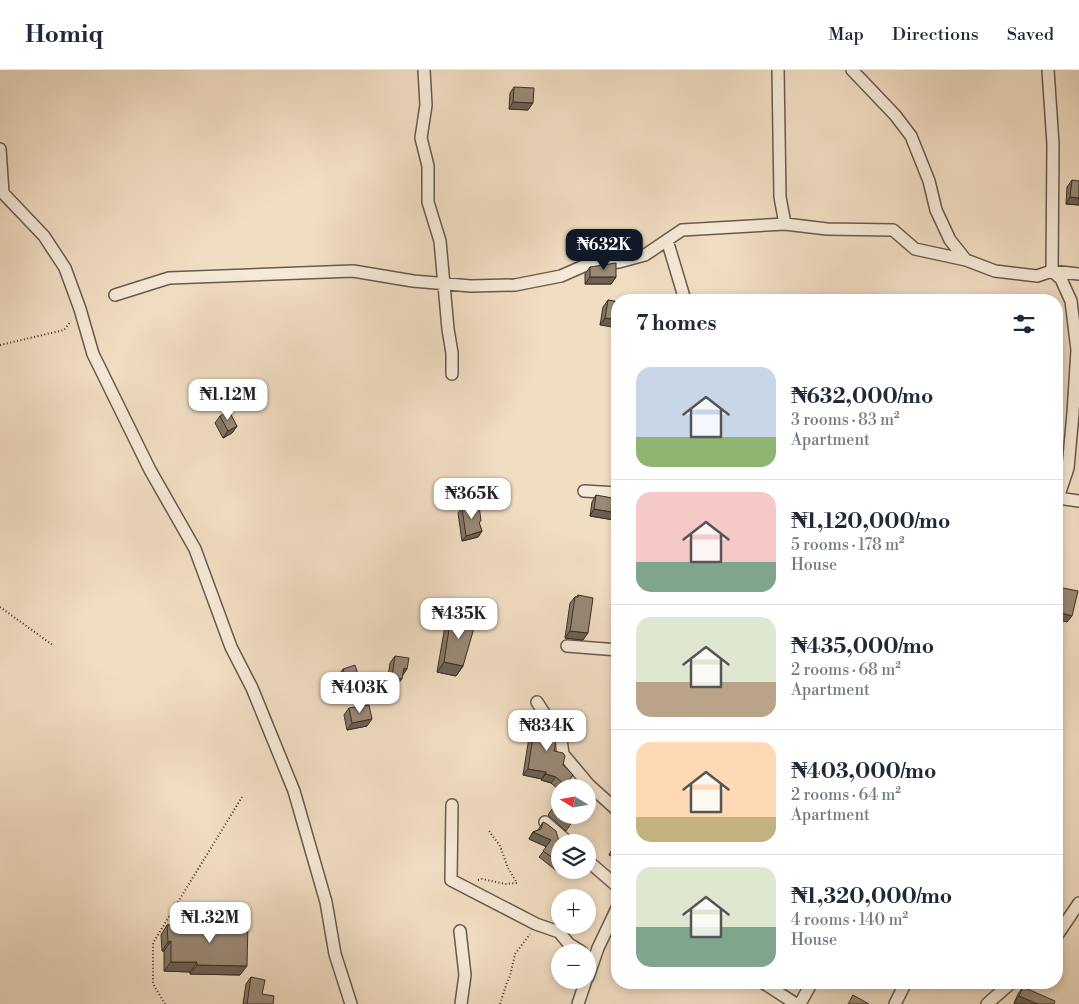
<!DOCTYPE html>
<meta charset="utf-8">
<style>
body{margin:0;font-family:"Libre Bodoni",serif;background:#f6f6f7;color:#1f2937;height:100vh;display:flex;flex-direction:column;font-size:19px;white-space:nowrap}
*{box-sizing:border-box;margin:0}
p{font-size:16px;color:#747a83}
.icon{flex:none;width:28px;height:28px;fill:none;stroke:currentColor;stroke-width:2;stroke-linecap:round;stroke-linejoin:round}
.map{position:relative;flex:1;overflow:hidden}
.sheet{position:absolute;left:611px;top:224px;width:452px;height:695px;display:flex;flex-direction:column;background:#fff;border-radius:20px;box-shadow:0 2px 8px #0003}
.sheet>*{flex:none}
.needle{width:32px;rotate:281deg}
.tools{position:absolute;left:551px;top:709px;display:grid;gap:10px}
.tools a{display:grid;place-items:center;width:45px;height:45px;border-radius:50%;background:#fff;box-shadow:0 2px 8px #0003;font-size:25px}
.price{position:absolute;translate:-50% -42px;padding:0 11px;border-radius:10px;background:#fff;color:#222;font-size:16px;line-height:32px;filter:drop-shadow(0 1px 2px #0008)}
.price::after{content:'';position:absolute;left:50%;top:30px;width:15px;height:11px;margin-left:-8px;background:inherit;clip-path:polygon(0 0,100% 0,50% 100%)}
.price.active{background:#111827;color:#fff}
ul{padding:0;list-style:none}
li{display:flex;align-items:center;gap:15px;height:125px;padding:0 25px}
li+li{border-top:1px solid #e0e1e3}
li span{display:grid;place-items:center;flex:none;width:140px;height:100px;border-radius:15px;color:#555}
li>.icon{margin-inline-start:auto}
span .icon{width:60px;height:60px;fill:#fffc;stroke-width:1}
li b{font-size:21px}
h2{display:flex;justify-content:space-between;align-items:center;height:60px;padding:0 25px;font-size:21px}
header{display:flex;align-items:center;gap:30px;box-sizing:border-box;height:70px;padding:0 25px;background:#fff;border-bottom:1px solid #e0e1e3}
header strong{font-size:24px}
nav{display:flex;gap:28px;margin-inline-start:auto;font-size:18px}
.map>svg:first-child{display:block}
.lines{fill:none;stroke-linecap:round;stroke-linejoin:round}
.minor-casing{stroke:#685a4c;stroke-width:14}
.path{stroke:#3b2e24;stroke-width:2;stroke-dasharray:1 2.5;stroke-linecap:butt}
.minor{stroke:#f6e9d7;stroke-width:11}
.wall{fill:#847665;stroke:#3b2e24}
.shaded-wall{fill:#6c6053;stroke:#3b2e24}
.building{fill:#9a8976;stroke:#3b2e24}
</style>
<header>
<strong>Homiq</strong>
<nav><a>Map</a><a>Directions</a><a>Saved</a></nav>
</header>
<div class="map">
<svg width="1079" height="934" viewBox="0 0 1079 934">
<rect width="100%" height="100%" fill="#f1ddc2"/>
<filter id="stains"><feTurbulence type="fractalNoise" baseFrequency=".004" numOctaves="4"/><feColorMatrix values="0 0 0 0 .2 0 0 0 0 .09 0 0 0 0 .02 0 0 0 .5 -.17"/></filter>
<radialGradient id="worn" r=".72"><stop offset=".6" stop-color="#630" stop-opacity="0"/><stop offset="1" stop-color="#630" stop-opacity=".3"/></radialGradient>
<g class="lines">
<g class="minor-casing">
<path id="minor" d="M 424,0 L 426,35 L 421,68 L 428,96 L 428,132 L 440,171 L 448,259 L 452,283 L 452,304
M 778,0 L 780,127 L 785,154
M 852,0 L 895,45 L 911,66 L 929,111 L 936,140 L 950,170 L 966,190
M 1048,0 L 1053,74 L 1052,201 L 1079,204
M 0,79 L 3,123
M 0,118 L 3,123 L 44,166 L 65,198 L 80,239 L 93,284 L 150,400 L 195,479 L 231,577 L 252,618 L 294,721 L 326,832 L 335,884 L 351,934
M 667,170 L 685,230
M 115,225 L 169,208 L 353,201 L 413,211 L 471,216 L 515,215 L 561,206 L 586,195 L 619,192 L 645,185 L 682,160 L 785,154 L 827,159 L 893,160 L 915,179 L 966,190 L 995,201 L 1037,206 L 1052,201 L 1061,209 L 1071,231 L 1077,280 L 1073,343 L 1068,398 L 1058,428
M 584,421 L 618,423
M 1058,428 L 1079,431
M 567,576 L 618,580
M 537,632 L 561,669 L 563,684 L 589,715 L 618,741
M 452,735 L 451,810 L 536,854 L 559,862 L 569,874 L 582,882
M 545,752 L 568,772
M 588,791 L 618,817
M 460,861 L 465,905 L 461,934
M 1058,864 L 1079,833
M 588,907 L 598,878 L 618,836
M 762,912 L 796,934
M 578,934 L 586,910
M 800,934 L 812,912
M 895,934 L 906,912
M 987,934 L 1012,912"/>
</g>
<path class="path" d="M 0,275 L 64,260 L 71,251
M 0,537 L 54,576
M 478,810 L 482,809 L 505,814 L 517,813 L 508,798 L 500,776 L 489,761
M 165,934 L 153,914 L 153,873 L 242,727
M 500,934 L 507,912 L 510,906 L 515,884 L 530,864"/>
<use href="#minor" class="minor"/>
</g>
<path class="wall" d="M 514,17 L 528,40 L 509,39 L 510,23 Z
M 1072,110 L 1079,135 L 1066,134 L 1067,117 Z
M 590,197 L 616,207 L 611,214 L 585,214 L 585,204 Z
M 608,230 L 618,232 L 600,255 L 603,237 Z
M 220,346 L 237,356 L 232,363 L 223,368 L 215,353 Z
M 596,425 L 614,450 L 590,446 L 592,432 Z
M 462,438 L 479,454 L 482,461 L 478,467 L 462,471 L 458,443 Z
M 578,525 L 583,570 L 565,568 L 570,533 L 575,527 L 577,527 Z
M 451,546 L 463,596 L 456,606 L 437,602 L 445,556 Z
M 395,586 L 402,605 L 397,615 L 387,614 L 390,593 Z
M 343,599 L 362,617 L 357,624 L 345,627 L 338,606 Z
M 349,638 L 367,656 L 347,660 L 344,645 Z
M 536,648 L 563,695 L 573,705 L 563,718 L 560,718 L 560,721 L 551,713 L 541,710 L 542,709 L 523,705 L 531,655 Z
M 558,733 L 577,745 L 566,761 L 548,745 L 552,739 L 556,737 Z
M 543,752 L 560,775 L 560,800 L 566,800 L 562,805 L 539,787 L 547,777 L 529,769 L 533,762 L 538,760 Z
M 618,768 L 618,790 L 609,785 Z
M 223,853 L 240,905 L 190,904 L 190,902 L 164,901 L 164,881 L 162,881 L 161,865 L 167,855 L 221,855 Z
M 251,907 L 262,924 L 273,934 L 243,934 L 246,914 Z
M 789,912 L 799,912 L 797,916 Z
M 1023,917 L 1054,934 L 1017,934 L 1014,933 L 1018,924 Z"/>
<path class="shaded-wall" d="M 513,32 L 533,33 L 528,40 L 509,39 Z
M 1070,127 L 1079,128 L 1079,135 L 1066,134 Z
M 590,207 L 616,207 L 611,214 L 585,214 Z
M 605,248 L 618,250 L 618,258 L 600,255 Z
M 237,356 L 232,363 L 223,368 L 228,361 Z
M 594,439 L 618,443 L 618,444 L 614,450 L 590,446 Z
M 482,461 L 478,467 L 462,471 L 466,466 Z
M 1058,542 L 1072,546 L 1067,552 L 1058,550 Z
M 570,561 L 588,563 L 583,570 L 565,568 Z
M 444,592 L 463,596 L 456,606 L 437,602 Z
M 404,598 L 407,599 L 403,605 Z
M 392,607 L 402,609 L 397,615 L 387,614 Z
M 362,617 L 357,624 L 345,627 L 350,621 Z
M 372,649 L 367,656 L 347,660 L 352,653 Z
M 528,699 L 546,702 L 542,709 L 523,705 Z
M 546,704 L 556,707 L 551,713 L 541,710 Z
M 533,762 L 551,770 L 547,777 L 529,769 Z
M 171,871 L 164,881 L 162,881 L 168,872 Z
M 171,892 L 197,892 L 190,902 L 164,901 Z
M 197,895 L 247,896 L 240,905 L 190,904 Z
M 1019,926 L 1038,934 L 1017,934 L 1014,933 Z"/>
<path class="building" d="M 514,17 L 534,18 L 533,33 L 513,32 Z
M 1072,110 L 1079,111 L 1079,128 L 1070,127 Z
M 616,193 L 616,207 L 590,207 L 590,197 Z
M 608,230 L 618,232 L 618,250 L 605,248 Z
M 229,341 L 237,356 L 228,361 L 220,346 Z
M 596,425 L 618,429 L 618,443 L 594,439 Z
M 479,435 L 481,451 L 479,452 L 482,461 L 466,466 L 462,438 Z
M 1058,517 L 1078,521 L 1072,546 L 1058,542 Z
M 578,525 L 593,528 L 588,563 L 570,561 L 575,527 L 578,527 Z
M 451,546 L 476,551 L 463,596 L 444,592 Z
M 395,586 L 409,588 L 407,599 L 404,598 L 402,609 L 392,607 Z
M 355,595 L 362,617 L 350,621 L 343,599 Z
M 369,635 L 372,649 L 352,653 L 349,638 Z
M 536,648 L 549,650 L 557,664 L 554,681 L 563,683 L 565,686 L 563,695 L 573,705 L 565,715 L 556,707 L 546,704 L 546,702 L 528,699 Z
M 560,732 L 560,745 L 577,745 L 571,754 L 552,739 L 558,736 L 558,733 Z
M 543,752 L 547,754 L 556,761 L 560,775 L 560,793 L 543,781 L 551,770 L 533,762 L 541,759 Z
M 618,770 L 618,780 L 614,779 Z
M 223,853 L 248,853 L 247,896 L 197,895 L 197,892 L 171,892 L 171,871 L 168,872 L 167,855 L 223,855 Z
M 251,907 L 265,910 L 262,924 L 274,926 L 273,934 L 247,934 Z
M 1023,917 L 1055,931 L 1054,934 L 1038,934 L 1019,926 Z
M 853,925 L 869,934 L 848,934 Z"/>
<rect width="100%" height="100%" filter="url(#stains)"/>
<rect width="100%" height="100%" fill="url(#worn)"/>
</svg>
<div class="tools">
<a><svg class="needle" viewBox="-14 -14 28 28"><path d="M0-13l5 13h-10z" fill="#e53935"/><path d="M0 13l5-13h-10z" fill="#747a83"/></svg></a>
<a><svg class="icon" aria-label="layers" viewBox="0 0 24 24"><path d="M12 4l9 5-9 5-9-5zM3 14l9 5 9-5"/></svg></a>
<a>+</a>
<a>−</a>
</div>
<b class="price active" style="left:604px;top:201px">₦632K</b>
<b class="price" style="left:228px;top:351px">₦1.12M</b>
<b class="price" style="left:472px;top:450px">₦365K</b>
<b class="price" style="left:459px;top:570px">₦435K</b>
<b class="price" style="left:360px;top:644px">₦403K</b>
<b class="price" style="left:547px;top:682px">₦834K</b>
<b class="price" style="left:210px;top:874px">₦1.32M</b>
<section class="sheet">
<h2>7 homes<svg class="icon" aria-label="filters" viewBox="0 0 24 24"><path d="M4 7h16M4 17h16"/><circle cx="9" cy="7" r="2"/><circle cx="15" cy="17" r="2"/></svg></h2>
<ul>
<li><span style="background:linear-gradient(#c9d6e8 70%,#8fb573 0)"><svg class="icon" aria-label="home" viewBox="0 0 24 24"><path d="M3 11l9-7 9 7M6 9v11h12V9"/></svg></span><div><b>₦632,000/mo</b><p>3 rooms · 83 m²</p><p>Apartment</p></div></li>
<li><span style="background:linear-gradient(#f6c9c9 70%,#7fa58c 0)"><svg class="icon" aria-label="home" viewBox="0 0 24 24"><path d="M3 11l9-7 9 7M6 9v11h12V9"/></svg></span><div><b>₦1,120,000/mo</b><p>5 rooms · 178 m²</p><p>House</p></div></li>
<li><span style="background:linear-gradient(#dfe7d0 65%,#b9a48a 0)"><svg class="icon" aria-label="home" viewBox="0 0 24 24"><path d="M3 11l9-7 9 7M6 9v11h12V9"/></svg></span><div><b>₦435,000/mo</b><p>2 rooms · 68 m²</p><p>Apartment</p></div></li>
<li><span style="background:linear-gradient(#ffd9b3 75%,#c2b280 0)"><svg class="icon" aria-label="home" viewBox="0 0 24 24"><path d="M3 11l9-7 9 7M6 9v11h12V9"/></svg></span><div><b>₦403,000/mo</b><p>2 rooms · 64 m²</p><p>Apartment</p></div></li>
<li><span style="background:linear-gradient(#dfe7d0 60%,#7fa58c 0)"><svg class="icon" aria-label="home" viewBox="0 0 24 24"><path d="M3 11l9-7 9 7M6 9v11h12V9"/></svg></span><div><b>₦1,320,000/mo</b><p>4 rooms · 140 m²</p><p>House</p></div></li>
</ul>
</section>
</div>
